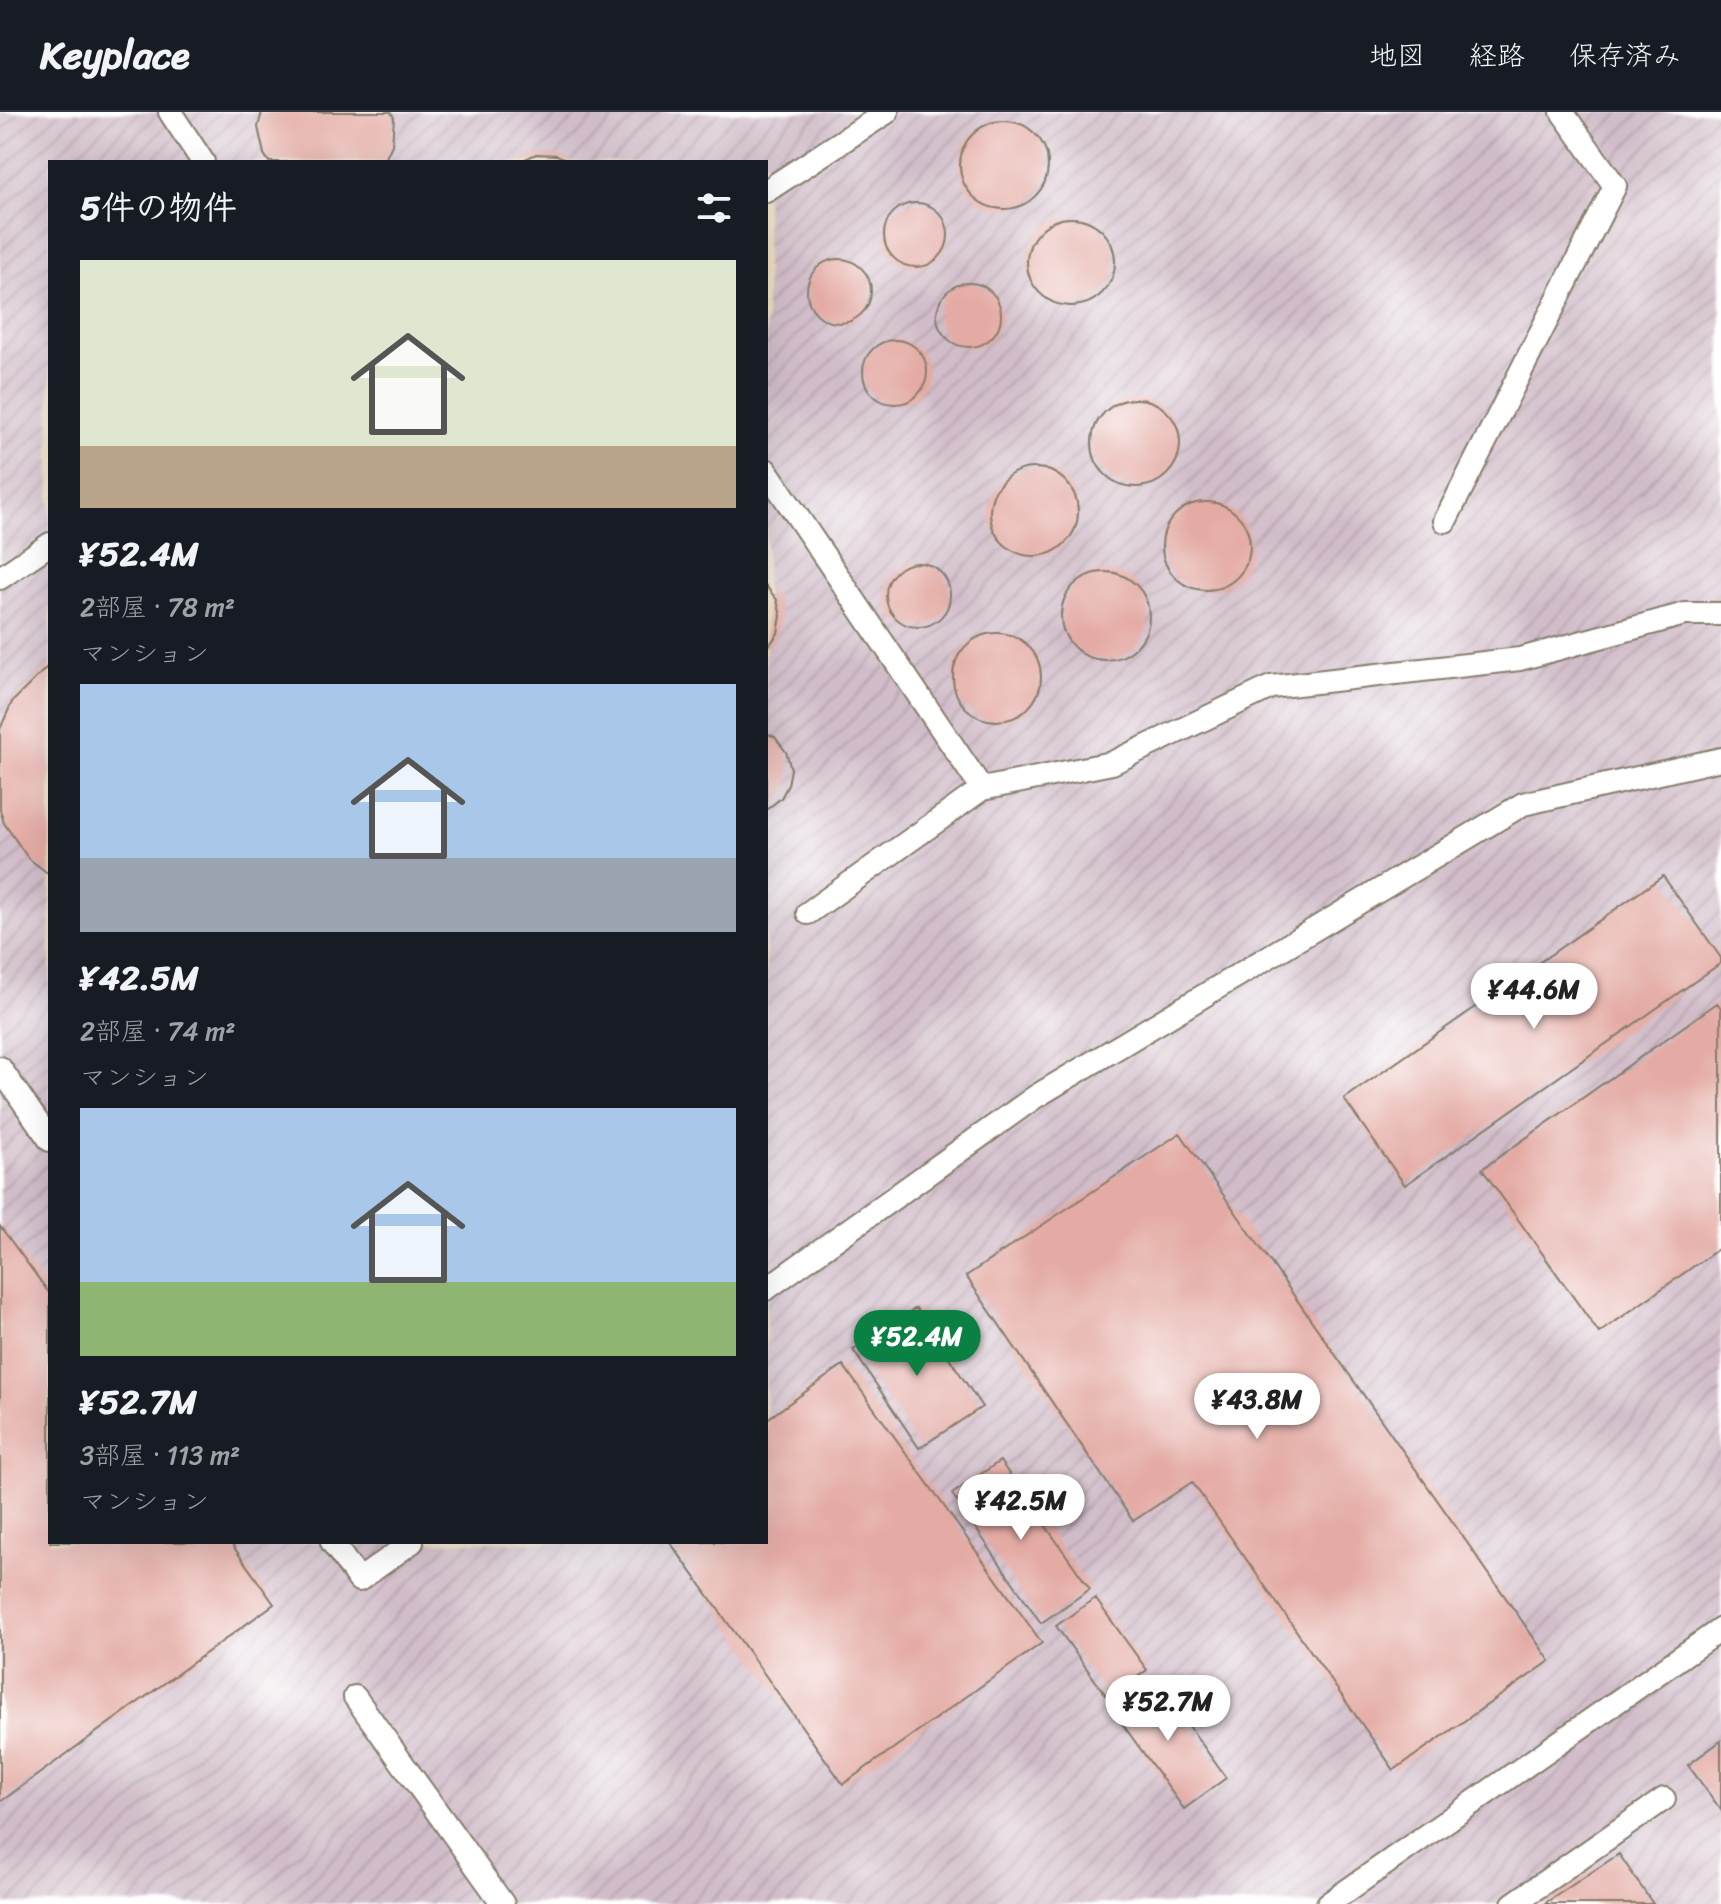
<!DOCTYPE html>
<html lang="ja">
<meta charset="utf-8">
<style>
body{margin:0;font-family:Sriracha,"Klee One",sans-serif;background:#20242c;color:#f1f3f6;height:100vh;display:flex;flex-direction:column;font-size:30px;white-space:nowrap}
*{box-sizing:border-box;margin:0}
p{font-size:26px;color:#9ea1a6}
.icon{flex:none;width:44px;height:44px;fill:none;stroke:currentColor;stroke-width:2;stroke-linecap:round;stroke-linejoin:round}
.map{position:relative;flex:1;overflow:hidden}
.drawer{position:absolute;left:48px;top:48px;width:720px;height:1384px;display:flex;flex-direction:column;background:#171b24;border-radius:0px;box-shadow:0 8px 32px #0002}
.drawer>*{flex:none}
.price{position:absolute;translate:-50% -68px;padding:0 18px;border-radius:28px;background:#fff;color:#222;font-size:26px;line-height:52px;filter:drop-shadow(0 2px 4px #0008)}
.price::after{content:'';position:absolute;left:50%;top:48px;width:24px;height:18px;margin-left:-12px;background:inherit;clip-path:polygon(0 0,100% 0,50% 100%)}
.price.current{background:#0b8043;color:#fff}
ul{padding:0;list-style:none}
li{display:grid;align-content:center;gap:16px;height:424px;padding:0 32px}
li span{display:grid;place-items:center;height:248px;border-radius:0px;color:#555}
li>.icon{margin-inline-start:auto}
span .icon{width:144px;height:144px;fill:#fffc;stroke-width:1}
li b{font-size:34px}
h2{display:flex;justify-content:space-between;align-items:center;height:96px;padding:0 32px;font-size:34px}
header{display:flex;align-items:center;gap:48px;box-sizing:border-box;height:112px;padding:0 40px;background:#171b24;border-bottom:2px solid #363941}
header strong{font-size:38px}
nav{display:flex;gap:44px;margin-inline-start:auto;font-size:28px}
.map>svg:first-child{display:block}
.industrial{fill:url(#industrial-furrows);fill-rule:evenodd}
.building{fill:#e4aba4}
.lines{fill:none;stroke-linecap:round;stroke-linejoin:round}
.lane-casing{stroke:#867d6d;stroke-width:26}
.lane{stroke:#fff;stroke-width:22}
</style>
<header>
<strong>Keyplace</strong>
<nav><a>地図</a><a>経路</a><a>保存済み</a></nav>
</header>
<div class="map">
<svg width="1721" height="1792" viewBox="0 0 1721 1792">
<defs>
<pattern id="industrial-furrows" width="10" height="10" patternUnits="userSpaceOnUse" patternTransform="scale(2)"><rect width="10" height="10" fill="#d1bdc9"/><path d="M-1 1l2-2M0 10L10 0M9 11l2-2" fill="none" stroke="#b3a2ac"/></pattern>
</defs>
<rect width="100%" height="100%" fill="#fff"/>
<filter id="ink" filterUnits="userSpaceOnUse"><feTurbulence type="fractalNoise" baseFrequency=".0125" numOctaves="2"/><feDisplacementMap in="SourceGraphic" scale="16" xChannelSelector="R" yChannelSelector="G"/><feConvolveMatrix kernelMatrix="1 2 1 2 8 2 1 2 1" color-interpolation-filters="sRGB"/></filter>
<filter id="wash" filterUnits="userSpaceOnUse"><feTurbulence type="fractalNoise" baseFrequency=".006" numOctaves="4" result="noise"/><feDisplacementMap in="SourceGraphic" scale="32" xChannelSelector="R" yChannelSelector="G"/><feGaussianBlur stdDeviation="1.8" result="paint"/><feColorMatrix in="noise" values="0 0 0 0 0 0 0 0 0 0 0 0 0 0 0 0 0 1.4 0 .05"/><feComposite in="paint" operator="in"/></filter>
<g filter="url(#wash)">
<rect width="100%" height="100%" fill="#efdebe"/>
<path class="industrial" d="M 0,0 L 1721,0 L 1721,1792 L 0,1792 ZM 50,50 L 766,50 L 766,1430 L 50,1430 Z"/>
<g id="blocks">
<path class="building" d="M 262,0 L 391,0 L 394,6 L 392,33 L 384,50 L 269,50 L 264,42 L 258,15 Z
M960 53a44 44 0 1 1 88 0a44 44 0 1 1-88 0Z
M 536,42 L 557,43 L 571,50 L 519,50 Z
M884 123a32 32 0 1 1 64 0a32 32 0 1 1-64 0Z
M1027 150a44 44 0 1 1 88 0a44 44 0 1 1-88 0Z
M807 179a32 32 0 1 1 64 0a32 32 0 1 1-64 0Z
M937 203a32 32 0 1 1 64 0a32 32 0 1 1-64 0Z
M863 260a32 32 0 1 1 64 0a32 32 0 1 1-64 0Z
M1092 331a44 44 0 1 1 88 0a44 44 0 1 1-88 0Z
M990 400a44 44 0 1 1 88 0a44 44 0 1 1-88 0Z
M1162 434a44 44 0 1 1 88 0a44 44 0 1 1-88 0Z
M886 483a32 32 0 1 1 64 0a32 32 0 1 1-64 0Z
M1061 504a44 44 0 1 1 88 0a44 44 0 1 1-88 0Z
M 766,474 L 777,488 L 781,504 L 778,521 L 766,538 Z
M953 565a44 44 0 1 1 88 0a44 44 0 1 1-88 0Z
M 50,552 L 50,763 L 28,746 L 4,711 L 0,698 L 0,617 L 12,590 Z
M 766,621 L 775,625 L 786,640 L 791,657 L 788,673 L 781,686 L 766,698 Z
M 1663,764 L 1721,846 L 1721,851 L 1405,1073 L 1344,987 Z
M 1717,891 L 1721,896 L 1721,1135 L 1599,1221 L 1482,1057 Z
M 1180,1021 L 1550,1549 L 1394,1658 L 1192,1370 L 1133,1409 L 966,1164 Z
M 0,1114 L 50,1182 L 50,1430 L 230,1430 L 274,1492 L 0,1690 Z
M 916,1196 L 982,1295 L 919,1336 L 853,1238 Z
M 843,1253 L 1042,1531 L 843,1672 L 670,1430 L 766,1430 L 766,1308 Z
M 1000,1349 L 1090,1477 L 1041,1511 L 952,1382 Z
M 1095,1486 L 1147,1558 L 1108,1586 L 1056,1514 Z
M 1154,1565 L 1226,1666 L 1184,1697 L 1110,1595 Z
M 1721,1629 L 1721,1698 L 1688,1653 Z
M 1619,1742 L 1653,1792 L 1544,1792 Z"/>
</g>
</g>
<g filter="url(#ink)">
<use href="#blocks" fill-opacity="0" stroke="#867d6d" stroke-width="2"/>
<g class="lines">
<g class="lane-casing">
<path id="lane" d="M 170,0 L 203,50
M 766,79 L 887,0
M 766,358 L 982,677
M 1445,409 L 1615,74 L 1562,0
M 0,466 L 50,432
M 808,801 L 982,677 L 1112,651 L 1271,575 L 1520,547 L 1685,502 L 1721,502
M 0,956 L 50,1028
M 766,1177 L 1035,985 L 1523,692 L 1721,647
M 332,1430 L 359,1468 L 412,1430
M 355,1585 L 503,1792
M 1328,1792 L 1721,1517
M 1513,1792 L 1664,1687"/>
</g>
<use href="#lane" class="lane"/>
</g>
</g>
</svg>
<b class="price" style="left:1534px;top:919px">¥44.6M</b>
<b class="price current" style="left:917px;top:1266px">¥52.4M</b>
<b class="price" style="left:1257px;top:1329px">¥43.8M</b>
<b class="price" style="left:1021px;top:1430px">¥42.5M</b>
<b class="price" style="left:1168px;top:1631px">¥52.7M</b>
<section class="drawer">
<h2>5件の物件<svg class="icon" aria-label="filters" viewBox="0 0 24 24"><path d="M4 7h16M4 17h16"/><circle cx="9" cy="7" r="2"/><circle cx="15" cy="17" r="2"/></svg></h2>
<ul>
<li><span style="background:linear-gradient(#dfe7d0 75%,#b9a48a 0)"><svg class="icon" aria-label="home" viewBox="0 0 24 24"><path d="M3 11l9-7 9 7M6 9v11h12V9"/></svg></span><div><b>¥52.4M</b><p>2部屋 · 78 m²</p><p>マンション</p></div></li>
<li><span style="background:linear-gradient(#a9c7e8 70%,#9aa5b1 0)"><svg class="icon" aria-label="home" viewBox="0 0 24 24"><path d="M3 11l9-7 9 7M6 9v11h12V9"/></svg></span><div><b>¥42.5M</b><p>2部屋 · 74 m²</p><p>マンション</p></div></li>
<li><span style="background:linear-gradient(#a9c7e8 70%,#8fb573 0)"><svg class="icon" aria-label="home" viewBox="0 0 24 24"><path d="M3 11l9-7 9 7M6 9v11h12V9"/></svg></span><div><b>¥52.7M</b><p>3部屋 · 113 m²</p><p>マンション</p></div></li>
</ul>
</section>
</div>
